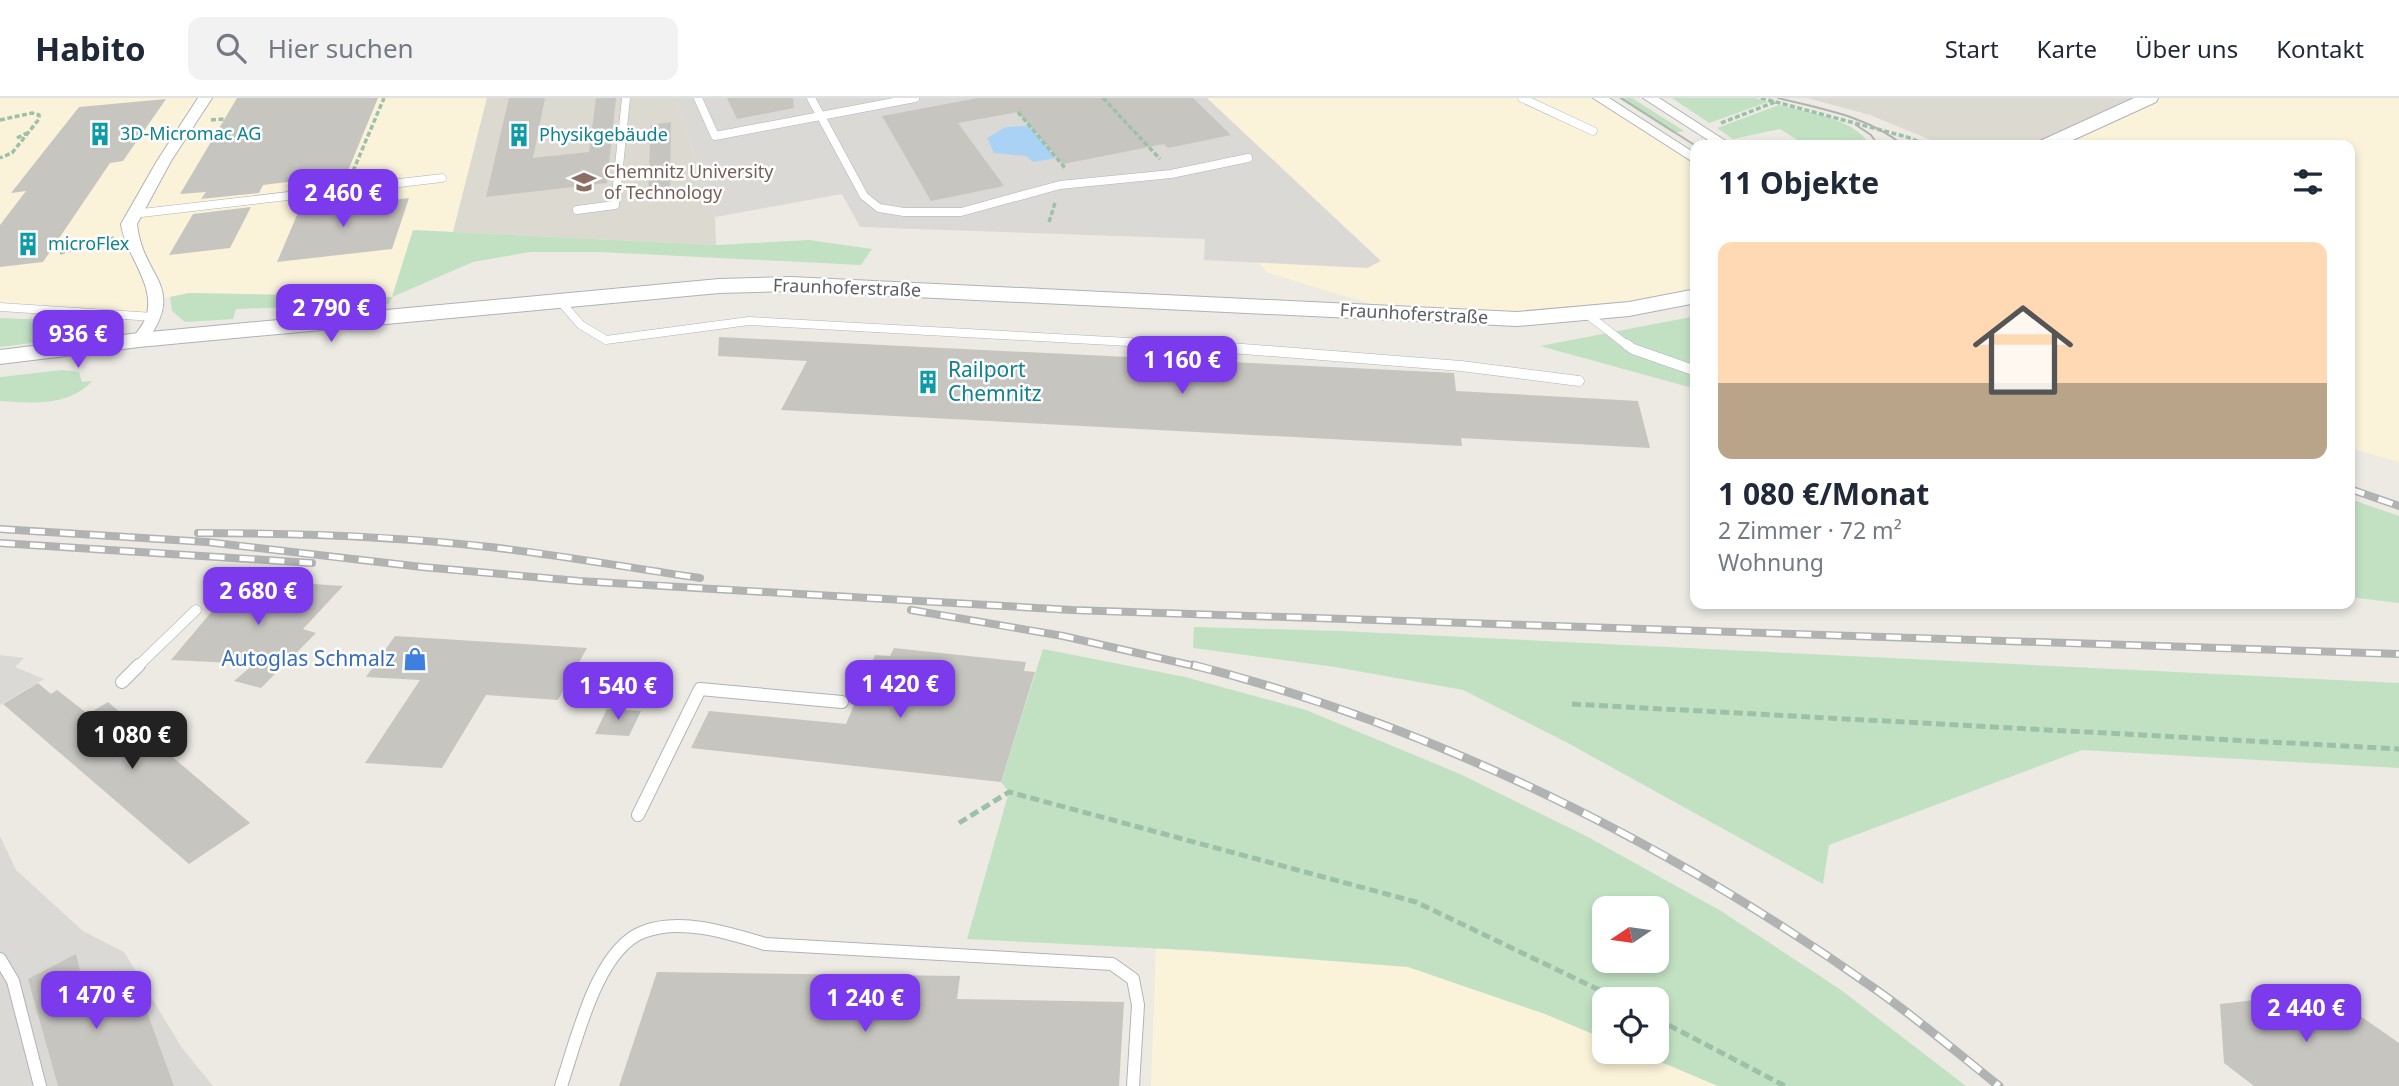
<!DOCTYPE html>
<html lang="de">
<meta charset="utf-8">
<style>
body{margin:0;font-family:"Noto Sans",sans-serif;background:#f2f2f3;color:#1f2937;height:100vh;display:flex;flex-direction:column;font-size:26px;white-space:nowrap}
*{box-sizing:border-box;margin:0}
p{font-size:23px;color:#747a83}
.icon{flex:none;width:38px;height:38px;fill:none;stroke:currentColor;stroke-width:2;stroke-linecap:round;stroke-linejoin:round}
.map{position:relative;flex:1;overflow:hidden}
.side{position:absolute;left:1690px;top:42px;width:665px;height:469px;display:flex;flex-direction:column;background:#fff;border-radius:14px;box-shadow:0 4px 10px #0003}
.side>*{flex:none}
.needle{width:46px;rotate:257deg}
.tools{position:absolute;left:1592px;top:798px;display:grid;gap:14px}
.tools a{display:grid;place-items:center;width:77px;height:77px;border-radius:14px;background:#fff;box-shadow:0 4px 10px #0003;font-size:35px}
.price{position:absolute;translate:-50% -60px;padding:0 16px;border-radius:14px;background:#7c3aed;color:#fff;font-size:23px;line-height:46px;filter:drop-shadow(0 2px 4px #0008)}
.price::after{content:'';position:absolute;left:50%;top:42px;width:21px;height:16px;margin-left:-10px;background:inherit;clip-path:polygon(0 0,100% 0,50% 100%)}
.price.active{background:#222;color:#fff}
ul{padding:0;list-style:none}
li{display:grid;align-content:center;gap:14px;height:371px;padding:0 28px}
li span{display:grid;place-items:center;height:217px;border-radius:14px;color:#555}
li>.icon{margin-inline-start:auto}
span .icon{width:126px;height:126px;fill:#fffc;stroke-width:1}
li b{font-size:30px}
h2{display:flex;justify-content:space-between;align-items:center;height:84px;padding:0 28px;font-size:30px}
header{display:flex;align-items:center;gap:42px;box-sizing:border-box;height:98px;padding:0 35px;background:#fff;border-bottom:2px solid #e0e1e3}
header strong{font-size:33px}
nav{display:flex;gap:38px;margin-inline-start:auto;font-size:24px}
.search{width:490px;height:63px;background:#f2f2f3;display:flex;align-items:center;gap:18px;box-sizing:border-box;padding:0 24px;border-radius:14px;color:#747a83;font-size:26px}
.map>svg:first-child{display:block}
.commercial{fill:#faf3da}
.industrial{fill:#dbd9d5}
.education{fill:#dcd9d1}
.green{fill:#c2e1c3;fill-rule:evenodd}
.water{fill:#aad2f5}
.building{fill:#c7c5c0}
.lines{fill:none;stroke-linecap:round;stroke-linejoin:round}
.lane-far2-casing{stroke:#b0b3b7;stroke-width:9}
.lane-far1-casing{stroke:#b0b3b7;stroke-width:11}
.lane-casing{stroke:#b0b3b7;stroke-width:14}
.street-casing{stroke:#b0b3b7;stroke-width:2}
.secondary-casing{stroke:#afb2b7;stroke-width:2}
.path-far1{stroke:#9cc1a8;stroke-width:3.5;stroke-dasharray:5 2.5;stroke-linecap:butt}
.path{stroke:#9cc1a8;stroke-width:5;stroke-dasharray:9 4.5;stroke-linecap:butt}
.lane-far2{stroke:#fff;stroke-width:8}
.lane-far1{stroke:#fff;stroke-width:10}
.lane{stroke:#fff;stroke-width:12}
.street{fill:#fff;fill-rule:evenodd}
.secondary{fill:#fff;fill-rule:evenodd}
.tram{stroke:#b1b2b2;stroke-width:2}
.rail-far1-casing{stroke:#b1b2b2;stroke-width:8}
.rail-casing{stroke:#b1b2b2;stroke-width:9}
.rail-far1{stroke:#fff;stroke-width:5;stroke-dasharray:15;stroke-linecap:butt}
.rail{stroke:#fff;stroke-width:6;stroke-dasharray:19;stroke-linecap:butt}
.labels{text-anchor:middle;stroke-width:5;stroke-linejoin:round;paint-order:stroke}
.far-culture-label{font-size:18px;fill:#0d838f;stroke:#fff;text-anchor:start}
.far-education-label{font-size:18px;fill:#785e54;stroke:#fff;text-anchor:start}
.far-street-label{font-size:18px;fill:#5b5e62;stroke:#fff}
.culture-label{font-size:21px;fill:#0d838f;stroke:#fff;text-anchor:start}
.shop-label{font-size:21px;fill:#366cbe;stroke:#fff;text-anchor:end}
</style>
<header>
<strong>Habito</strong>
<div class="search"><svg class="icon" aria-label="search" viewBox="0 0 24 24"><circle cx="10" cy="10" r="6"/><path d="M15 15l6 6"/></svg>Hier suchen</div>
<nav><a>Start</a><a>Karte</a><a>Über uns</a><a>Kontakt</a></nav>
</header>
<div class="map">
<svg width="2399" height="988" viewBox="0 0 2399 988">
<rect width="100%" height="100%" fill="#eceae3"/>
<path class="commercial" d="M 0,0 L 487,0 L 453,134 L 413,132 L 392,199 L 189,195 L 156,202 L 154,219 L 0,209 Z
M 1107,0 L 1600,0 L 1696,62 L 1696,198 L 1588,217 L 1404,216 L 1268,175 Z
M 2149,0 L 2399,0 L 2399,364 L 2350,350 L 2350,47 L 2047,47 Z
M 1156,850 L 1408,869 L 1545,916 L 1605,941 L 1605,954 L 1637,954 L 1718,988 L 1151,988 Z"/>
<path class="industrial" d="M 675,0 L 1207,0 L 1381,163 L 1367,170 L 1204,162 L 1205,141 L 860,129 L 842,96 L 715,119 Z
M 0,557 L 24,560 L 15,569 L 44,581 L 0,607 Z
M 0,738 L 16,772 L 83,833 L 124,854 L 182,950 L 213,988 L 0,988 Z"/>
<path class="education" d="M 487,0 L 675,0 L 715,119 L 716,147 L 453,134 Z
M 1807,0 L 2149,0 L 2047,47 L 1943,47 L 1870,17 Z"/>
<path class="green" d="M 1618,0 L 1632,0 L 1684,33 L 1673,35 Z
M 1672,0 L 1755,0 L 1768,4 L 1709,25 Z
M 1779,7 C 1808,15 1853,19 1870,47 L 1805,47 L 1780,31 L 1733,41 L 1717,30 Z
M 413,132 L 716,147 L 809,142 L 872,151 L 861,167 L 600,154 L 530,154 L 473,164 L 392,199 L 389,206 L 236,211 L 233,221 L 185,224 L 172,213 L 170,199 L 189,195 L 392,199 Z
M 1696,218 L 1696,291 L 1540,248 Z
M 0,220 L 122,225 L 123,229 L 104,236 L 0,249 Z
M 62,272 L 79,274 L 82,284 L 92,283 C 69,309 31,305 0,303 L 0,279 Z
M 2350,401 L 2399,418 L 2399,505 L 2350,499 Z
M 1194,529 L 1341,533 L 2399,585 L 2399,670 L 2082,652 L 1829,747 L 1823,786 L 1566,644 L 1463,592 L 1335,569 L 1193,550 Z
M 1043,551 L 1185,579 L 1306,612 L 1460,676 L 1588,739 L 1721,813 L 1841,892 L 1966,988 L 1718,988 L 1637,954 L 1657,954 L 1657,901 L 1605,901 L 1605,941 L 1545,916 L 1408,869 L 1207,853 L 967,841 L 1009,694 L 1001,684 ZM 1605,810 L 1657,810 L 1657,863 L 1605,863 Z"/>
<path class="water" d="M 1029,28 L 1056,60 L 1033,64 L 1026,58 L 994,55 L 987,40 L 1006,29 Z"/>
<path class="building" d="M 237,0 L 378,0 L 343,85 L 309,89 L 312,81 L 263,87 L 259,95 L 201,101 L 206,94 L 180,96 Z
M 509,0 L 545,0 L 533,60 L 589,54 L 596,0 L 616,0 L 607,85 L 486,99 Z
M 727,0 L 793,0 L 794,10 L 737,21 Z
M 978,0 L 1193,0 L 1231,37 L 1168,50 L 1164,46 L 1063,66 L 1018,14 L 958,25 L 1004,88 L 931,103 L 882,18 Z
M 166,1 L 123,63 L 110,65 L 43,164 L 0,169 L 0,127 L 26,93 L 11,95 L 79,9 Z
M 671,24 L 670,93 L 648,95 L 651,27 Z
M 337,99 L 333,109 L 409,100 L 392,151 L 277,164 L 303,103 Z
M 251,109 L 230,150 L 169,157 L 193,116 Z
M 719,239 L 1454,275 L 1456,293 L 1638,303 L 1650,350 L 1461,340 L 1462,348 L 781,312 L 807,263 L 718,258 Z
M 239,481 L 343,488 L 303,531 L 316,535 L 261,590 L 234,583 L 254,566 L 171,562 Z
M 395,538 L 587,550 L 558,602 L 486,597 L 442,670 L 365,665 L 420,582 L 366,579 Z
M 894,550 L 1026,564 L 1024,573 L 1035,574 L 1001,684 L 691,650 L 709,613 L 846,626 L 875,557 L 890,558 Z
M 38,585 L 51,596 L 57,592 L 88,616 L 108,604 L 250,725 L 189,766 L 3,606 Z
M 607,611 L 641,613 L 629,638 L 595,636 Z
M 76,856 L 84,890 L 120,872 L 137,919 L 147,914 L 174,988 L 58,988 L 28,881 Z
M 657,874 L 960,878 L 957,901 L 1124,904 L 1119,988 L 619,988 Z
M 2326,894 L 2399,945 L 2399,988 L 2254,988 L 2224,965 L 2220,906 Z"/>
<g class="lines">
<g class="lane-far2-casing">
<path id="lane-far2" d="M 698,0 L 715,38 L 915,0
M 811,0 L 864,98 L 879,110 L 904,114 L 961,114 L 1060,87 L 1171,76 L 1248,60
M 1522,0 L 1593,33
M 577,112 L 615,107 L 626,0
M 133,116 L 442,80
M 559,202 L 581,227 L 606,242 L 749,223 L 1201,248
M 0,209 L 154,219
M 1588,217 L 1628,248"/>
</g>
<g class="lane-far1-casing">
<path id="lane-far1" d="M 1179,246 L 1461,268 L 1579,283
M 1626,246 L 1633,251 L 1696,273
M 137,569 L 196,512"/>
</g>
<g class="lane-casing">
<path id="lane" d="M 122,584 L 139,567
M 638,717 L 700,591 L 842,604
M 0,861 L 13,883 L 40,988
M 561,988 C 576,945 596,852 643,834 C 680,819 729,835 765,846 L 1112,866 L 1133,881 L 1138,907 L 1133,988"/>
</g>
<g class="street-casing">
<path id="street" d="M 198,0 L 212,0 L 171,63 L 137,126 C 143,182 188,187 145,246 L 133,246 L 131,242 C 136,235 143,228 146,219 C 157,187 125,157 121,126 L 157,63 Z
M 1593,0 L 1609,0 L 1696,56 L 1696,66 Z
M 1643,0 L 1659,0 L 1732,47 L 1716,47 Z"/>
</g>
<g class="secondary-casing">
<path id="secondary" d="M 2134,0 L 2158,0 L 2156,4 L 2062,47 L 2037,47 L 2040,43 Z
M 791,179 L 1517,214 L 1629,204 L 1696,191 L 1696,205 L 1629,218 L 1517,228 L 791,193 L 719,195 L 139,249 L 0,266 L 0,252 L 139,235 L 719,181 Z"/>
</g>
<path class="path-far1" d="M 1103,0 L 1160,61
M 1761,0 L 1907,39 L 1927,47
M 1018,14 L 1065,70
M 0,22 L 32,15 L 39,17 L 39,21 L 12,55 L 0,60
M 211,22 L 224,21
M 1721,25 L 1775,4
M 17,40 L 27,35
M 353,73 L 384,0
M 1049,124 L 1055,105
M 60,155 L 114,140"/>
<path class="path" d="M 1572,606 L 2399,651
M 959,725 L 1009,694 L 1416,804 L 1618,901
M 1657,921 L 1785,988"/>
<use href="#lane-far2" class="lane-far2"/>
<use href="#lane-far1" class="lane-far1"/>
<use href="#lane" class="lane"/>
<use href="#street" class="street"/>
<use href="#secondary" class="secondary"/>
<path class="tram" d="M 1621,0 L 1696,48
M 1778,0 C 1822,11 1867,18 1903,47
M 1856,27 L 1871,37 L 1878,47"/>
<g class="rail-far1-casing">
<path id="rail-far1" d="M 2350,391 L 2399,408
M 0,431 L 207,444 L 422,469 L 579,483 L 1072,512 L 2399,556
M 198,435 C 295,435 393,438 490,449 C 560,457 630,470 700,480
M 0,445 L 312,465
M 911,512 L 1063,538 L 1199,569"/>
</g>
<g class="rail-casing">
<path id="rail" d="M 1193,567 C 1438,629 1672,747 1878,893 C 1920,923 1959,956 1999,988"/>
</g>
<use href="#rail-far1" class="rail-far1"/>
<use href="#rail" class="rail"/>
</g>
<defs>
<g id="building-bare" transform="scale(1.89)"><path d="M-4-6H4V6H1V3H-1V6H-4ZM-2.5-4.3h1.7v1.8h-1.7ZM.8-4.3h1.7v1.8H.8ZM-2.5-1h1.7V.8h-1.7ZM.8-1h1.7V.8H.8Z" fill="#0f9aa8" stroke="#fff" stroke-width="2.5" paint-order="stroke"/></g>
<g id="university-bare" transform="scale(1.89)"><path d="M0-5L7-2L0 1L-7-2ZM-4 1L0 2.5L4 1V4Q0 6-4 4Z" fill="#8d6e63" stroke="#fff" stroke-width="2.5" paint-order="stroke"/></g>
<g id="shop-bare" transform="scale(1.89)"><path d="M-5-2.5h2.3a2.7 3.5 0 0 1 5.4 0H5L5.5 6h-11ZM-1.5-2.5h3a1.5 2.3 0 0 0-3 0Z" fill="#3f7fe0" stroke="#fff" stroke-width="2.5" paint-order="stroke"/></g>
</defs>
<g fill-rule="evenodd">
<use href="#building-bare" x="100" y="36"/>
<use href="#building-bare" x="519" y="37"/>
<use href="#university-bare" x="584" y="84"/>
<use href="#building-bare" x="28" y="146"/>
<use href="#building-bare" x="928" y="284"/>
<use href="#shop-bare" x="415" y="561"/>
</g>
<g class="labels">
<g class="far-culture-label">
<text x="120" y="42">3D-Micromac AG</text>
<text x="539" y="43">Physikgebäude</text>
<text x="48" y="152">microFlex</text>
</g>
<g class="far-education-label">
<text x="604" y="80">Chemnitz University<tspan x="604" dy="21">of Technology</tspan></text>
</g>
<g class="far-street-label">
<text transform="translate(847 190) rotate(2)" y="6">Fraunhoferstraße</text>
<text transform="translate(1414 216) rotate(3)" y="6">Fraunhoferstraße</text>
</g>
<g class="culture-label">
<text x="948" y="279">Railport<tspan x="948" dy="24">Chemnitz</tspan></text>
</g>
<g class="shop-label">
<text x="395" y="568">Autoglas Schmalz</text>
</g>
</g>
</svg>
<div class="tools">
<a><svg class="needle" viewBox="-14 -14 28 28"><path d="M0-13l5 13h-10z" fill="#e53935"/><path d="M0 13l5-13h-10z" fill="#747a83"/></svg></a>
<a><svg class="icon" aria-label="locate" viewBox="0 0 24 24"><circle cx="12" cy="12" r="6"/><path d="M12 2v4M12 18v4M2 12h4M18 12h4"/></svg></a>
</div>
<b class="price" style="left:343px;top:131px">2 460 €</b>
<b class="price" style="left:331px;top:246px">2 790 €</b>
<b class="price" style="left:78px;top:272px">936 €</b>
<b class="price" style="left:1182px;top:298px">1 160 €</b>
<b class="price" style="left:258px;top:529px">2 680 €</b>
<b class="price" style="left:900px;top:622px">1 420 €</b>
<b class="price" style="left:618px;top:624px">1 540 €</b>
<b class="price active" style="left:132px;top:673px">1 080 €</b>
<b class="price" style="left:96px;top:933px">1 470 €</b>
<b class="price" style="left:865px;top:936px">1 240 €</b>
<b class="price" style="left:2306px;top:946px">2 440 €</b>
<section class="side">
<h2>11 Objekte<svg class="icon" aria-label="filters" viewBox="0 0 24 24"><path d="M4 7h16M4 17h16"/><circle cx="9" cy="7" r="2"/><circle cx="15" cy="17" r="2"/></svg></h2>
<ul>
<li><span style="background:linear-gradient(#ffd9b3 65%,#b9a48a 0)"><svg class="icon" aria-label="home" viewBox="0 0 24 24"><path d="M3 11l9-7 9 7M6 9v11h12V9"/></svg></span><div><b>1 080 €/Monat</b><p>2 Zimmer · 72 m²</p><p>Wohnung</p></div></li>
</ul>
</section>
</div>
